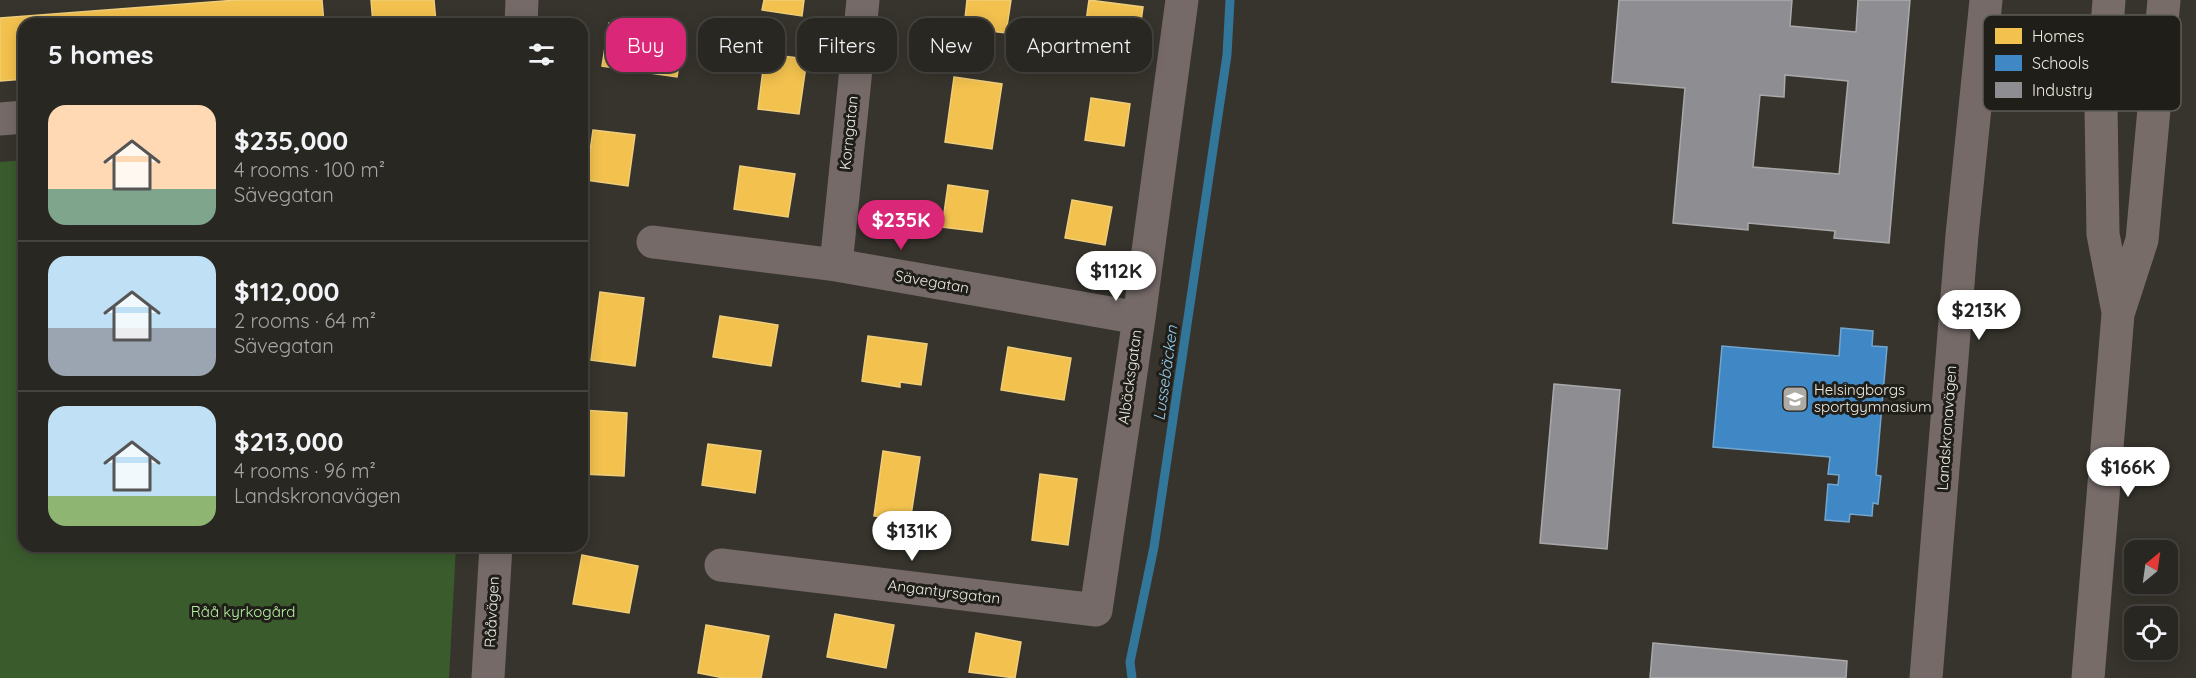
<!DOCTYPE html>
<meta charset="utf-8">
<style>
body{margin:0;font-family:Quicksand,sans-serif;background:#312f2a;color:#f1f3f6;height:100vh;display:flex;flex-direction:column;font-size:22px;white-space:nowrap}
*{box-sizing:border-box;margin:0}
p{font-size:20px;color:#a5a5a5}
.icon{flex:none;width:33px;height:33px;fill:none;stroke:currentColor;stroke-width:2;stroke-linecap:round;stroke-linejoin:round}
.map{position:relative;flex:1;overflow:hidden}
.sheet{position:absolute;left:18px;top:18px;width:570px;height:534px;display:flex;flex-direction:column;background:#292722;border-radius:18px;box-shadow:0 3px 15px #0003,0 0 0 2px #454440}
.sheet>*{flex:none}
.guide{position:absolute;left:606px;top:18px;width:570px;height:54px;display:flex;gap:12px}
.needle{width:39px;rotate:29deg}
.controls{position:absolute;left:2124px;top:540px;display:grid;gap:12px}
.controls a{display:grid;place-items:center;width:54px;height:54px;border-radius:12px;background:#292722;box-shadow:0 3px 15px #0003,0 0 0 2px #454440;font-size:30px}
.price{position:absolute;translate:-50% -51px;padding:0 14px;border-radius:21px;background:#fff;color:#222;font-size:20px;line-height:39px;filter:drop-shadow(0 2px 3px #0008)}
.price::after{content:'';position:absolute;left:50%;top:36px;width:18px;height:14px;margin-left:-9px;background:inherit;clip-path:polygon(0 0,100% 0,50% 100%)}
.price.active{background:#db2777;color:#fff}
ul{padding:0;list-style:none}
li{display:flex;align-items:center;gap:18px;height:150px;padding:0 30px}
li+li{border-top:2px solid #454440}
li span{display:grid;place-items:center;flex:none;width:168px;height:120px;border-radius:18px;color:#555}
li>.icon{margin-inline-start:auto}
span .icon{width:72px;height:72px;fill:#fffc;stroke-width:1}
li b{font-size:26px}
h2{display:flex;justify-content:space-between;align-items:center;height:72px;padding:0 30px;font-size:26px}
.chip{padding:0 21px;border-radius:18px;background:#292722;box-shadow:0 3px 15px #0003,0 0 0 2px #454440;font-size:21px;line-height:54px}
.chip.active{background:#db2777;color:#fff}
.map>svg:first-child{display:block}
.green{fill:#3a5c2d}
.homes{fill:#f2c14e;stroke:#f0ce7a;stroke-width:1.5}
.schools{fill:#3f88c5;stroke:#73a6ce;stroke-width:1.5}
.industry{fill:#8d8d92;stroke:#aaa9aa;stroke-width:1.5;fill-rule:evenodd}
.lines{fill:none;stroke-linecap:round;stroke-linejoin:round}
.stream{stroke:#32769a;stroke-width:9}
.minor{stroke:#756a68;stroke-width:33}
.tertiary{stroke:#756a68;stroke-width:33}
.secondary{stroke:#786c69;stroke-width:33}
.labels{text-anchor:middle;stroke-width:6;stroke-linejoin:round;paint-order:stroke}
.street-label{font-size:15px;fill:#edebe2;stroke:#201e18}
.poi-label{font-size:15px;fill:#edebe2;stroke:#201e18;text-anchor:start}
.park-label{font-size:15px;fill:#b5f4a2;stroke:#201e18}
.water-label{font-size:16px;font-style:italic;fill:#97d0f2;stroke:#201e18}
.key{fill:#201e18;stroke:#5e5c55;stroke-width:1.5}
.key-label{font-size:16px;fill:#edebe2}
</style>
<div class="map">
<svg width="2196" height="678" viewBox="0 0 2196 678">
<rect width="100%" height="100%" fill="#37342d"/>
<path class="green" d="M 24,160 L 24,546 L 456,546 L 449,678 L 0,678 L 0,162 Z"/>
<path class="homes" d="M 237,0 L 322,0 L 324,24 L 24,24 L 24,79 L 0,81 L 0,18 Z
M 371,0 L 434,0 L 436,23 L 373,24 Z
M 764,0 L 804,0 L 802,16 L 762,10 Z
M 967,0 L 1011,0 L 1006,33 L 964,28 Z
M 1089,0 L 1143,7 L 1137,51 L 1083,43 Z
M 609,23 L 684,34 L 677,77 L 602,66 Z
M 765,54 L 807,59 L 799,114 L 758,109 Z
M 954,77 L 1002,84 L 992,149 L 945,142 Z
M 1091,98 L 1130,104 L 1124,146 L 1085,140 Z
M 593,130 L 635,135 L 628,186 L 586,180 Z
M 740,166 L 795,174 L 788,217 L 734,209 Z
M 948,185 L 988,191 L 982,232 L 942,227 Z
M 1072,200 L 1112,207 L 1105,245 L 1065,238 Z
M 600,292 L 644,298 L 635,366 L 591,360 Z
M 720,316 L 778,325 L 771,366 L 713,357 Z
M 868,336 L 927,344 L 921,385 L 900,382 L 900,387 L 862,381 Z
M 1008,347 L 1071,358 L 1064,400 L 1001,390 Z
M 582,410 L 627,413 L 624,476 L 582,474 Z
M 708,444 L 761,451 L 755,493 L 702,485 Z
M 883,451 L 920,457 L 910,522 L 874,516 Z
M 1040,474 L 1077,479 L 1068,545 L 1032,540 Z
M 582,555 L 638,566 L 629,613 L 573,604 Z
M 835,614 L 894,625 L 886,668 L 827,657 Z
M 706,625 L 769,636 L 761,678 L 724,678 L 698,673 Z
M 976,633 L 1021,642 L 1015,678 L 969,672 Z"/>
<path class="schools" d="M 1841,328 L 1873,331 L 1872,346 L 1887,347 L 1876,475 L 1881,476 L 1878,504 L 1873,503 L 1872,516 L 1850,514 L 1849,522 L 1825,520 L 1828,484 L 1838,485 L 1839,475 L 1828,474 L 1830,457 L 1713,447 L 1722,346 L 1839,356 Z"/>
<path class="industry" d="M 1619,0 L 1792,0 L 1790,26 L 1856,32 L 1858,0 L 1910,0 L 1889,243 L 1834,238 L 1835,231 L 1748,223 L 1748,230 L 1673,223 L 1685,88 L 1612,82 ZM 1785,75 L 1848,81 L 1839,174 L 1753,167 L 1760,95 L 1784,97 Z
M 1554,384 L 1620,390 L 1607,549 L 1540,543 Z
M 1653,643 L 1847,661 L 1846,678 L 1650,678 Z"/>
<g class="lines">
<path class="stream" d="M 1132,678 L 1130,662 L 1154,547 L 1227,55 L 1230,0"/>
<path class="minor" d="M 0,119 L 24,117
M 653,242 L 836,265 L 1139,318
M 836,265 L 863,0
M 721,565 L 1096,610 L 1139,318 L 1182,0
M 1926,678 L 1962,235 L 1986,0"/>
<path class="tertiary" d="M 521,24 L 522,0
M 488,678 L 496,546"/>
<path class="secondary" d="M 2109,0 L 2101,106 L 2103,234 L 2118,312
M 2088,678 L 2118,314 L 2142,240 L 2164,0"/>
</g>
<defs>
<g id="school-square" transform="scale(1.35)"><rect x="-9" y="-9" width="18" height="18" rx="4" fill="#adaba3" stroke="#201e18"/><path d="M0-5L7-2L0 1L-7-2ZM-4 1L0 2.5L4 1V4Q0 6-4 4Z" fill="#fff"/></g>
</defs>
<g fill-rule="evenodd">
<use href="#school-square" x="1795" y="399"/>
</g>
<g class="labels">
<g class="street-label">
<text transform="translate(849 133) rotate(-84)" y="5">Korngatan</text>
<text transform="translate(932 282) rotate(10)" y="5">Sävegatan</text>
<text transform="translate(1130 377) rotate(-82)" y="5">Albäcksgatan</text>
<text transform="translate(1947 428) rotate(-86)" y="5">Landskronavägen</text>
<text transform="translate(944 592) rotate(7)" y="5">Angantyrsgatan</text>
<text transform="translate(492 612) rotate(-87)" y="5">Rååvägen</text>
</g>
<g class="poi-label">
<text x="1814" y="395">Helsingborgs<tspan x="1814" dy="17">sportgymnasium</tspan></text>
</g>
<g class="park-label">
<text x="243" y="617">Råå kyrkogård</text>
</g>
<g class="water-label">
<text transform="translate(1165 373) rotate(-82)" y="6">Lussebäcken</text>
</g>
</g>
<rect x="1983" y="15" width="198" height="96" rx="9" class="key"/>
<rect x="1995" y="28" width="27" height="16" fill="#f2c14e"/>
<rect x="1995" y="55" width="27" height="16" fill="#3f88c5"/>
<rect x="1995" y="82" width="27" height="16" fill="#8d8d92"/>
<g class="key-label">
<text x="2032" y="42">Homes</text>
<text x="2032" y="69">Schools</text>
<text x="2032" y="96">Industry</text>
</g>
</svg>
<div class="controls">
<a><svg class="needle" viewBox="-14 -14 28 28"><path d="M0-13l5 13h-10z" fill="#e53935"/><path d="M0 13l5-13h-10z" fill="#a5a5a5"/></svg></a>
<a><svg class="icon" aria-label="locate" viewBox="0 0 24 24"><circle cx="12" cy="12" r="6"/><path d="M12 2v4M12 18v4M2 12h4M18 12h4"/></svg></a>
</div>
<b class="price active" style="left:901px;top:251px">$235K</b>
<b class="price" style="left:1116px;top:302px">$112K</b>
<b class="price" style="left:1979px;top:341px">$213K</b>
<b class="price" style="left:2128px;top:498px">$166K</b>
<b class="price" style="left:912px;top:562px">$131K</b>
<div class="guide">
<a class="chip active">Buy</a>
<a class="chip">Rent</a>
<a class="chip">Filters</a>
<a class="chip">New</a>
<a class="chip">Apartment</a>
</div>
<section class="sheet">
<h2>5 homes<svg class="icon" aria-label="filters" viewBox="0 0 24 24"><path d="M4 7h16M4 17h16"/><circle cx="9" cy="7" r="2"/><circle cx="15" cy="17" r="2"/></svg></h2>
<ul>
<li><span style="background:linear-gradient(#ffd9b3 70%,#7fa58c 0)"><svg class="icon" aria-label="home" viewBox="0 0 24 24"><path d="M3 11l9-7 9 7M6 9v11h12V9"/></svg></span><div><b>$235,000</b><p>4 rooms · 100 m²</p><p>Sävegatan</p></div></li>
<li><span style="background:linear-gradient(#bfe0f5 60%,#9aa5b1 0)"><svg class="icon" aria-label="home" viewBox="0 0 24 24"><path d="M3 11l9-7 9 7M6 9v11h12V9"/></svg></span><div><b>$112,000</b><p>2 rooms · 64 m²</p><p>Sävegatan</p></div></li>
<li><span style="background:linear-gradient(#bfe0f5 75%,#8fb573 0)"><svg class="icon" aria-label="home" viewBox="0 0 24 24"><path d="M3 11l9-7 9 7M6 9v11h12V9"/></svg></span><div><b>$213,000</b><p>4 rooms · 96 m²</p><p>Landskronavägen</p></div></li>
</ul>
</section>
</div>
